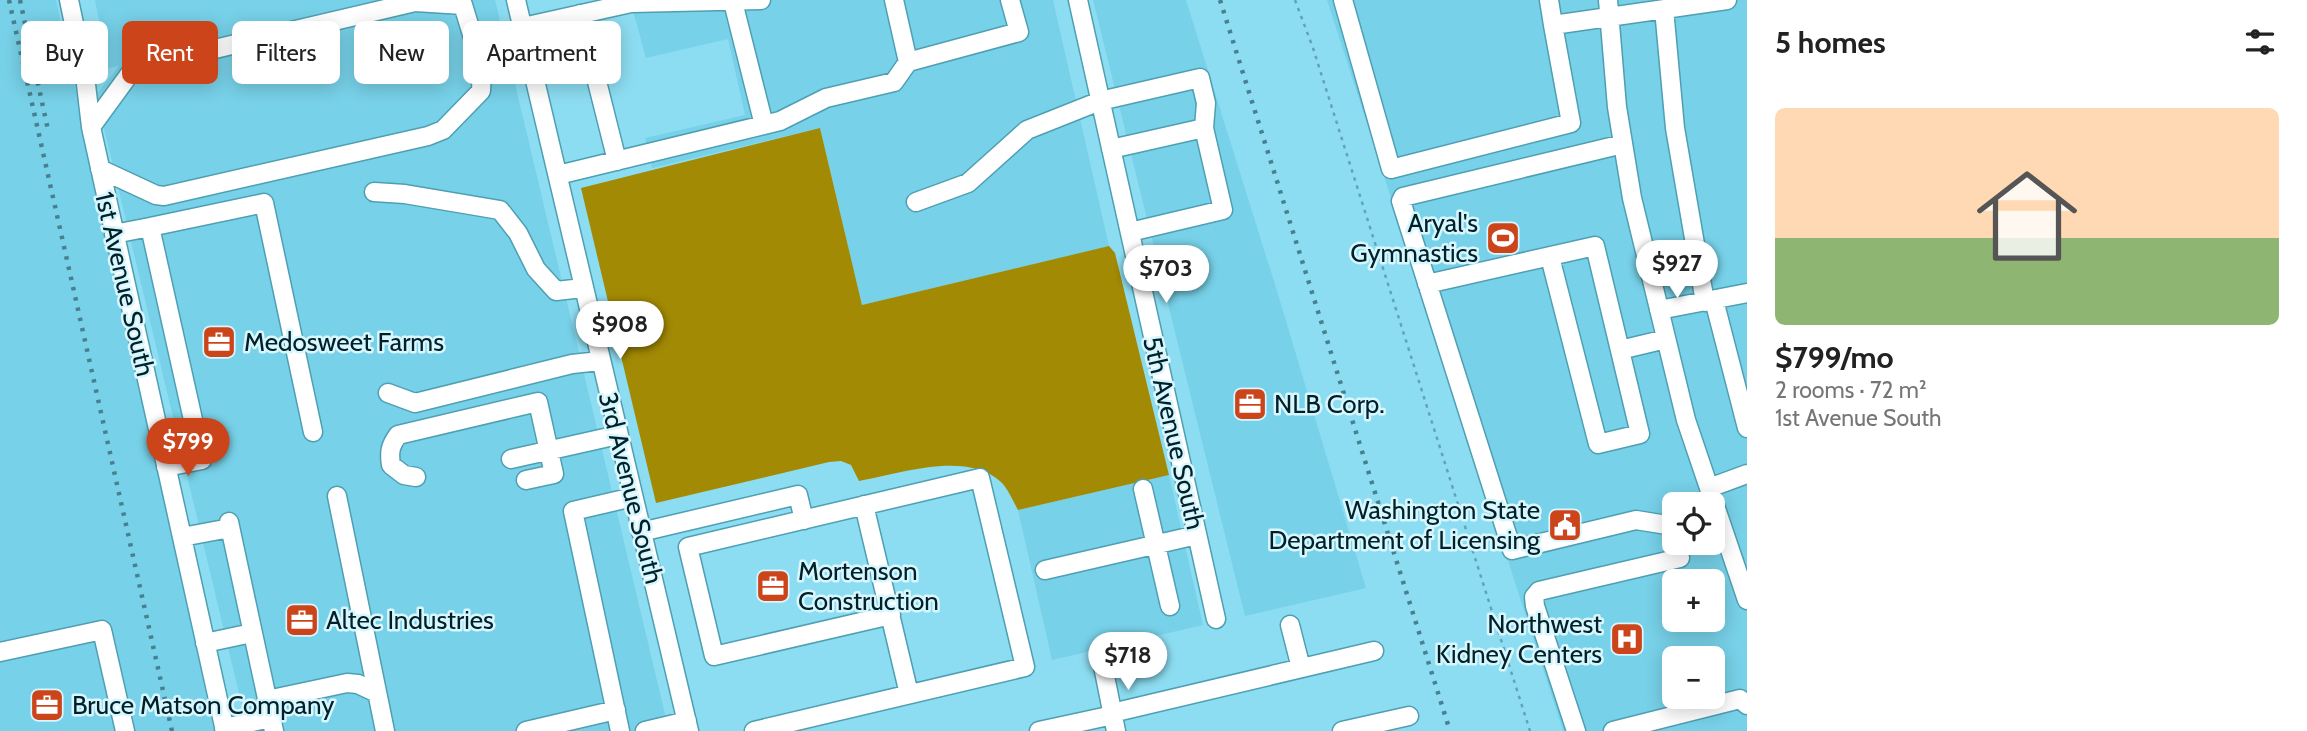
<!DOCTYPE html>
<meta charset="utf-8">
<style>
body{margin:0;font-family:Cabin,sans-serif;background:#f6f6f6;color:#222;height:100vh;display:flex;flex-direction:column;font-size:26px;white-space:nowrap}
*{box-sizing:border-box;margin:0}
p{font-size:23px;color:#767676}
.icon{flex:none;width:38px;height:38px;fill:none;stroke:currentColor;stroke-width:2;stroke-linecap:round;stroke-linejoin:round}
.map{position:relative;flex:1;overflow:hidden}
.panel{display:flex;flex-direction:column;background:#fff;width:560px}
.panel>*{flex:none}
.banner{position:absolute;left:21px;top:21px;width:665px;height:63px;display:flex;gap:14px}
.tools{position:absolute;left:1662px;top:492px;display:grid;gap:14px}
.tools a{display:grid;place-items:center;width:63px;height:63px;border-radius:10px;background:#fff;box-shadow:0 4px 18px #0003;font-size:35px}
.price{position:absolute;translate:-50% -60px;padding:0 16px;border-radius:24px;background:#fff;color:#222;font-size:23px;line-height:46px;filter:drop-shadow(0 2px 4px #0008)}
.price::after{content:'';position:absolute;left:50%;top:42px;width:21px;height:16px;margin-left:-10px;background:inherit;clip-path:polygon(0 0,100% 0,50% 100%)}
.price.on{background:#cc4419;color:#fff}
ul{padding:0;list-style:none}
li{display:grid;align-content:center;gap:14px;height:371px;padding:0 28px}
li span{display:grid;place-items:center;height:217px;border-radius:10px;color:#555}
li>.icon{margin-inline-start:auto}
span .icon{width:126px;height:126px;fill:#fffc;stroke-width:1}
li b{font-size:30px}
h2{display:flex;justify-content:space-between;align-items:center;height:84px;padding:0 28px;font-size:30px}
.pill{padding:0 24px;border-radius:10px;background:#fff;box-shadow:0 4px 18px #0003;font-size:24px;line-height:63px}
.pill.on{background:#cc4419;color:#fff}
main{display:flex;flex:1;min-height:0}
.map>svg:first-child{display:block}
.built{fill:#77d1e8;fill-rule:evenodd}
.forest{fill:#a38a04}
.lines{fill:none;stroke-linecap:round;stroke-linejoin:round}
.minor-casing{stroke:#4f9fb3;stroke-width:21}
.path{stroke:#62a4b5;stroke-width:2.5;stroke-dasharray:3.5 5;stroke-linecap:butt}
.minor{stroke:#fff;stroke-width:18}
.rail{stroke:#47808e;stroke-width:4.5;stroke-dasharray:3.5 7;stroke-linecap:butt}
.labels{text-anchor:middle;stroke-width:5;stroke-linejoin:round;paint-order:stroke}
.poi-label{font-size:26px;fill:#002129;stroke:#d8f6fe;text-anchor:start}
.street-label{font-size:26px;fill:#002129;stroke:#d8f6fe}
</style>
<main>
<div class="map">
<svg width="1747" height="731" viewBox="0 0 1747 731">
<rect width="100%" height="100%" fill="#8dddf2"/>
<path class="built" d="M 0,0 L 56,0 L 214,731 L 0,731 Z
M 95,0 L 495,0 L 669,731 L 248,731 L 96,95 L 119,66 L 108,68 Z
M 630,0 L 1053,0 L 1109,246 L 862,305 L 820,128 L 652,168 L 645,138 L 745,115 L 728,39 L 646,58 Z
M 1093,0 L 1186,0 L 1277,291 L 1366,588 L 1245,616 Z
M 1327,0 L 1747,0 L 1747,731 L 1563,731 ZM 1675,504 L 1713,504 L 1713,542 L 1675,542 ZM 1675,581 L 1713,581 L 1713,620 L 1675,620 ZM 1675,658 L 1713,658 L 1713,696 L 1675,696 Z
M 1169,475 L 1203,625 L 1052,660 L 1018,510 Z"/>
<path class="forest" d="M 820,128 L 862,305 L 1109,246 L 1115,253 L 1169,475 L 1018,510 C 1013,501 1008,489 1001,482 C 966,450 899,474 859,481 L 851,465 L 841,461 L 829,462 L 656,503 L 581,188 Z"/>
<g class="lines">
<g class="minor-casing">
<path id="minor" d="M 69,0 L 85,76 L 91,127 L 225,731
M 516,0 L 689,731
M 894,0 L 908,62
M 1078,0 L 1216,619
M 1343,0 L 1391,169 L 1571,123 L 1553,25
M 1549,0 L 1553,25 L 1727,0
M 1608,0 L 1617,107 L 1632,198 L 1686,420 L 1747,600
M 733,2 L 764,125
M 1664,9 L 1675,128 L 1705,302
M 580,14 L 617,161
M 523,27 L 631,3 L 761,0
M 91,127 L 134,68 L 415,2 L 463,5 L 482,67
M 1623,144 L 1403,197 L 1401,201 L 1512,550 L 1636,520 L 1667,525 L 1675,523
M 100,169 L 156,195 L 164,196 L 428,136 L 443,130 L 481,91 L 482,67 L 530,56
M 558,175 L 780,121 L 826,98 L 894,82 L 908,62 L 1019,32 L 1010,0
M 374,192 L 405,194 L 500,210 L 518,233 L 536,269 L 556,291 L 583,288
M 916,202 L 968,183 L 1027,130 L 1100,101 L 1200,78 L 1206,103 L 1204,128 L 1111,149
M 150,227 L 264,203 L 313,432
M 1130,232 L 1223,210 L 1204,128
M 114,234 L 150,227 L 202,460 L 166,467
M 1427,284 L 1595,246 L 1640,434 L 1598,444 L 1550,257
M 1714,300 L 1747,428
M 1659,310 L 1747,293
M 1620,350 L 1666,339
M 388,393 L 415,403 L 572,364 L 600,361
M 511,459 L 618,435
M 416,477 L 404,475 L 391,465 C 389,452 390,446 398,435 L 538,402 L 554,474 L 526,480
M 1709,488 L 1747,474
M 1143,489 L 1170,606
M 337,496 L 385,731
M 864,505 L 909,694
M 229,522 L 274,731
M 641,532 L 798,495 L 804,520
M 182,537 L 230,528
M 1045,570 L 1197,535
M 1290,625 L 1301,668
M 205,643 L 252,633
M 0,652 L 102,630 L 125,731
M 1102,661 L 1116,731
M 267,700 L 347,683 L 358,684 L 377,693
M 1112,713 L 1374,651
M 224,728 L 271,718
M 526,731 L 616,710
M 620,731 L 573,511 L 633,497
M 645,731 L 687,721
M 754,731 L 1025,667 L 980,478 L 688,547 L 714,656 L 891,615
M 1039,731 L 1113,715
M 1342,731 L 1409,716
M 1576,731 L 1535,606 L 1534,597 L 1539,591 L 1680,558 L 1676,542
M 1613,731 L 1740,699 L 1747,705"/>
</g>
<path class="path" d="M 1295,0 L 1313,48 L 1530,731"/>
<use href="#minor" class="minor"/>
<path class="rail" d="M 9,0 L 172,731
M 20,0 L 48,130
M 1220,0 L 1450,731"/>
</g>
<defs>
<g id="stadium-square" transform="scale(1.75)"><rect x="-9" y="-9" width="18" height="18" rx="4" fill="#cc4419" stroke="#d8f6fe"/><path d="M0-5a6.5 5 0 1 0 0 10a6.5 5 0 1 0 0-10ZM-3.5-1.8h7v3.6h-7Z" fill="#fff"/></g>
<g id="office-square" transform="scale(1.75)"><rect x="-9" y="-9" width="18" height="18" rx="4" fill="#cc4419" stroke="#d8f6fe"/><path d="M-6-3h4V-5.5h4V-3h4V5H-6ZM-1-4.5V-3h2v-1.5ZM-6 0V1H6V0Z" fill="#fff"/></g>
<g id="civic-square" transform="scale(1.75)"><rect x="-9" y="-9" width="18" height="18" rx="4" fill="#cc4419" stroke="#d8f6fe"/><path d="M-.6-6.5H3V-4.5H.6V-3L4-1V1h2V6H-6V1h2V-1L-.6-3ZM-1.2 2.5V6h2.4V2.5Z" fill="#fff"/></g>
<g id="hospital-square" transform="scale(1.75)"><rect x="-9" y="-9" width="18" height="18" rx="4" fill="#cc4419" stroke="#d8f6fe"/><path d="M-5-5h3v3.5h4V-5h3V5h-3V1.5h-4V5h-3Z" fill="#fff"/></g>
</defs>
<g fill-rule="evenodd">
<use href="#stadium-square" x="1503" y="238"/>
<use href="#office-square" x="219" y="342"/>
<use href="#office-square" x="1250" y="404"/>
<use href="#civic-square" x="1565" y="525"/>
<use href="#office-square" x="773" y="586"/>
<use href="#office-square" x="302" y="620"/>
<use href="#hospital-square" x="1627" y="639"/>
<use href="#office-square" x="47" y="705"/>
</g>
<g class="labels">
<g class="poi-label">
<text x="1478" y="232" text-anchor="end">Aryal's<tspan x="1478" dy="30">Gymnastics</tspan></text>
<text x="244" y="351">Medosweet Farms</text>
<text x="1274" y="413">NLB Corp.</text>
<text x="1540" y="519" text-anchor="end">Washington State<tspan x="1540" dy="30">Department of Licensing</tspan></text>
<text x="798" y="580">Mortenson<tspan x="798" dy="30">Construction</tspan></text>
<text x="326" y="629">Altec Industries</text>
<text x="1602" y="633" text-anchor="end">Northwest<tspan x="1602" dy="30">Kidney Centers</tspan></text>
<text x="72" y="714">Bruce Matson Company</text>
</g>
<g class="street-label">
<text transform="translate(125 284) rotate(77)" y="9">1st Avenue South</text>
<text transform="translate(1174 433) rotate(77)" y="9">5th Avenue South</text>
<text transform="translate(631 488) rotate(76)" y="9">3rd Avenue South</text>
</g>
</g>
</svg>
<div class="tools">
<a><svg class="icon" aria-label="locate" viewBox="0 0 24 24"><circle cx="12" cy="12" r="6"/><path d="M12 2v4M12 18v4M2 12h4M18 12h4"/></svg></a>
<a>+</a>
<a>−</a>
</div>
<b class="price" style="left:1677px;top:300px">$927</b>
<b class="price" style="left:1166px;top:305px">$703</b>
<b class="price" style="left:620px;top:361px">$908</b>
<b class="price on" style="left:188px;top:478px">$799</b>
<b class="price" style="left:1128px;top:692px">$718</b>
<div class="banner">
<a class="pill">Buy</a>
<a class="pill on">Rent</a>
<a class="pill">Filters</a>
<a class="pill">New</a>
<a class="pill">Apartment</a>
</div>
</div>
<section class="panel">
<h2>5 homes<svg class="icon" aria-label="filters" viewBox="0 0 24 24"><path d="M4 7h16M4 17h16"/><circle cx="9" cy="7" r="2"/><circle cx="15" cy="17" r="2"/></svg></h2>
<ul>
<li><span style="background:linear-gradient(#ffd9b3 60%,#8fb573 0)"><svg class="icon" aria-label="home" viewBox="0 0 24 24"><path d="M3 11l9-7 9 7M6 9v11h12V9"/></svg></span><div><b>$799/mo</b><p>2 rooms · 72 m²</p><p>1st Avenue South</p></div></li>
</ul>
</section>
</main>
